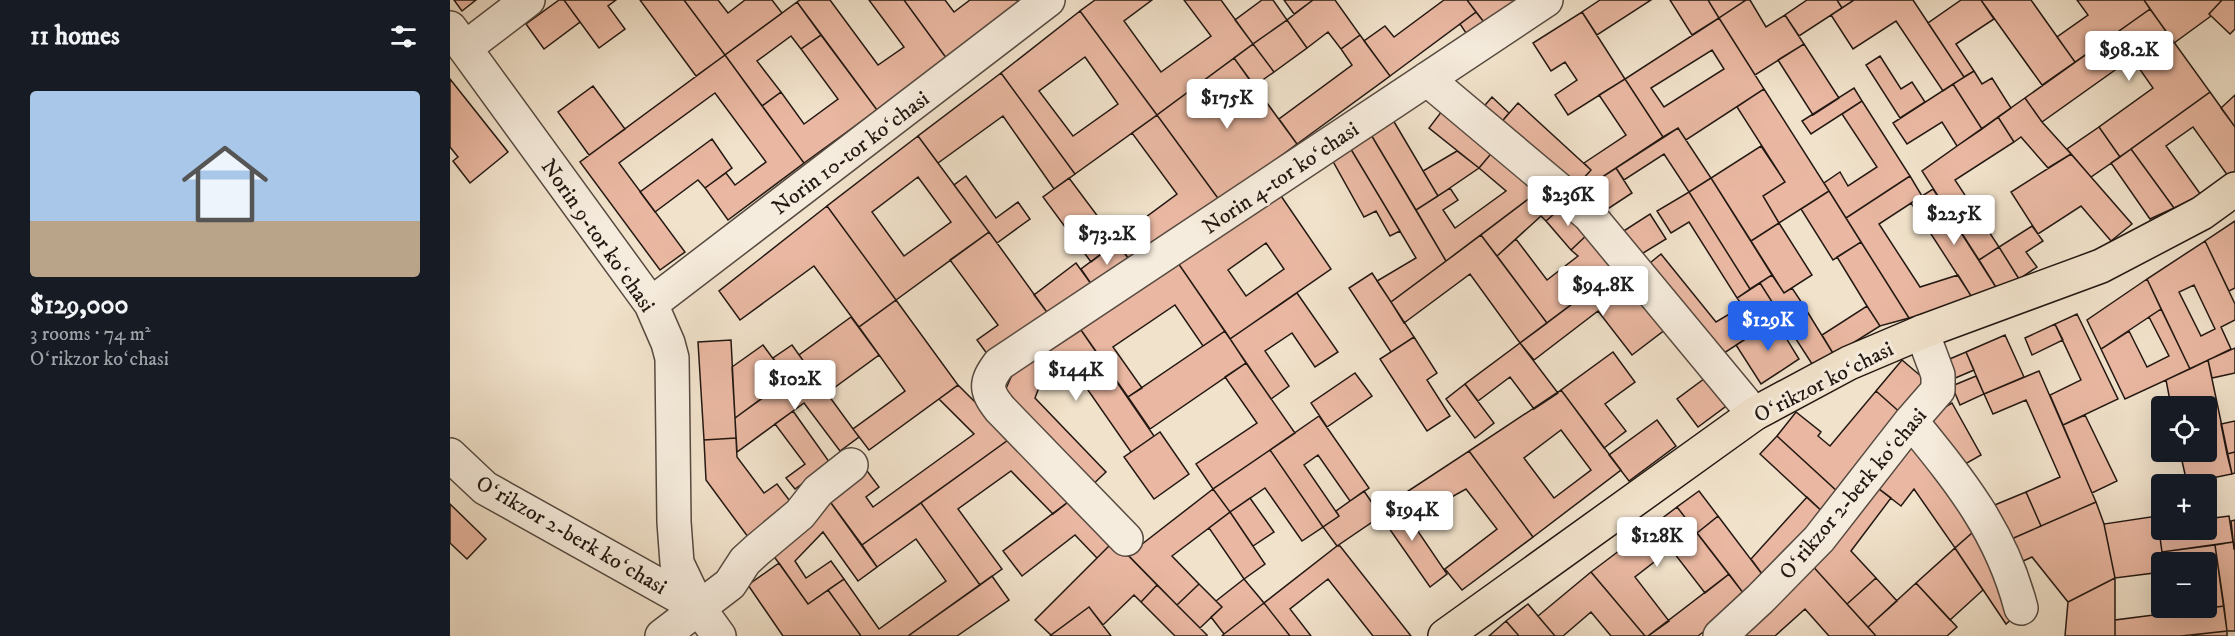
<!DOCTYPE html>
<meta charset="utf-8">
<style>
body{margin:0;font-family:"IM FELL DW Pica",serif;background:#20242c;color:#f1f3f6;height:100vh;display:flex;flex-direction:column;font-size:22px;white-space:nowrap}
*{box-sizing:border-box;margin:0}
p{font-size:20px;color:#9ea1a6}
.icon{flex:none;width:33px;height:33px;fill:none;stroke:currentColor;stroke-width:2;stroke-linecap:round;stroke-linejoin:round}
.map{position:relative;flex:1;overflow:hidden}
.sheet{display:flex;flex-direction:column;background:#171b24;width:450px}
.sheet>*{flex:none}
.fabs{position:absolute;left:1701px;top:396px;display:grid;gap:12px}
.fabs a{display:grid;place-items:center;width:66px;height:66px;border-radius:6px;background:#171b24;box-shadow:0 6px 24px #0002;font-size:30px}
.price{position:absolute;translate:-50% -51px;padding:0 14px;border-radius:6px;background:#fff;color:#222;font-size:20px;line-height:39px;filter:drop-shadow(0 2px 3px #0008)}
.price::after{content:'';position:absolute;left:50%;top:36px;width:18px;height:14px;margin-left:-9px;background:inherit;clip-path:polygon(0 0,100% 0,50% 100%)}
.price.selected{background:#2563eb;color:#fff}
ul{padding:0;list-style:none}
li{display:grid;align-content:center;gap:12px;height:318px;padding:0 30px}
li span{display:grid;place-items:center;height:186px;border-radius:6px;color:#555}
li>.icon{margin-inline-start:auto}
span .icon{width:108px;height:108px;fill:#fffc;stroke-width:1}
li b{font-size:26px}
h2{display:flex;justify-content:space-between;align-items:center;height:72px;padding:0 30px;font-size:26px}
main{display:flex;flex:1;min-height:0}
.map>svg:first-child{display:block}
.building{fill:#eab8a2;stroke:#231812;stroke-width:1.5;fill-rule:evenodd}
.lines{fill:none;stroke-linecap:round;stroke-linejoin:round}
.minor-casing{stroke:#564a40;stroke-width:36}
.major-casing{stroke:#231812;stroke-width:36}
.minor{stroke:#f6ecdd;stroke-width:33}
.major{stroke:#f1e2cb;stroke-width:33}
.labels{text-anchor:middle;stroke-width:6;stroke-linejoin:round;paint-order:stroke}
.street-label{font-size:22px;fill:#231812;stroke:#f6ecdd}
</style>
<main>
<section class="sheet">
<h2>11 homes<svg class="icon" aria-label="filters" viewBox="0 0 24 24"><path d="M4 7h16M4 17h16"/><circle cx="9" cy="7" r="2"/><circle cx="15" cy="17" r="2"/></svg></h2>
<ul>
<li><span style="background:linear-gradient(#a9c7e8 70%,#b9a48a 0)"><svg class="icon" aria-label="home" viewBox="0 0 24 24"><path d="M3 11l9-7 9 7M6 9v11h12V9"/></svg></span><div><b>$129,000</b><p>3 rooms · 74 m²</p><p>Oʻrikzor koʻchasi</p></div></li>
</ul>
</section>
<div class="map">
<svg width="1785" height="636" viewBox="0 0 1785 636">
<rect width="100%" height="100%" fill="#f1e2cb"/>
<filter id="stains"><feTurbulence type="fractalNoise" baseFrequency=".00333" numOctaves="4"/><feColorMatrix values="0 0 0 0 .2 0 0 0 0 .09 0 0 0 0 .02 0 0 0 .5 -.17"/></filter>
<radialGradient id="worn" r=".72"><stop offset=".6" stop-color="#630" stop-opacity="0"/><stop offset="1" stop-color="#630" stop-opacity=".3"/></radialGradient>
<path class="building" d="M 4,0 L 26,0 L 12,11 Z
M 109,0 L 114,0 L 130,22 L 94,49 L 76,24 Z
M 114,0 L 166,0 L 158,6 L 175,29 L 149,48 Z
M 190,0 L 234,0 L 275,55 L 246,76 Z
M 234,0 L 268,0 L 278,13 L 295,0 L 322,0 L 332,13 L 275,55 Z
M 350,0 L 380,0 L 428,65 L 454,47 L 419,0 L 454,0 L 497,59 L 427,110 L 347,2 Z
M 454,0 L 495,0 L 504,12 L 520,0 L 567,0 L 570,5 L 497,59 Z
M 645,0 L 702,0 L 674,21 L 711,72 L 761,36 L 734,0 L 771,0 L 803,44 L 707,115 L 630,11 Z
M 812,0 L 823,0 L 837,20 L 803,44 L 785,20 Z
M 834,0 L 863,0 L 844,14 Z
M 863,0 L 885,0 L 910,35 L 891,49 L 878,32 L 857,48 L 837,20 Z
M 994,0 L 1017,0 L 1026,12 L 940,76 L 914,41 L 935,26 L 944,37 Z
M 1017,0 L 1072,0 L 1037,26 Z
M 1150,0 L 1201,0 L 1147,35 L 1132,12 Z
M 1220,0 L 1258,0 L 1269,18 L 1242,35 Z
M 1258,0 L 1296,0 L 1269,18 Z
M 1296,0 L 1300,0 L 1316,27 L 1335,15 L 1354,44 L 1305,75 L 1269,18 Z
M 1357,0 L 1387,0 L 1392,8 L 1349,36 L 1335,15 Z
M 1387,0 L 1404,0 L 1392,8 Z
M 1404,0 L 1463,0 L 1514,77 L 1493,91 L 1446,21 L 1403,49 L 1381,15 Z
M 1511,0 L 1531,0 L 1544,19 L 1506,44 L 1524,71 L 1514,77 L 1478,23 Z
M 1531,0 L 1581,0 L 1625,62 L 1592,85 Z
M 1627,0 L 1694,0 L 1700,9 L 1625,62 L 1607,37 L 1638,15 Z
M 1694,0 L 1772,0 L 1759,14 L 1761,16 L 1724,43 Z
M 1772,0 L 1785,0 L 1785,29 L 1780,34 L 1759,14 Z
M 347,2 L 371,35 L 351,49 L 341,36 L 307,61 L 331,92 L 312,106 L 275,55 Z
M 1700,9 L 1760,92 L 1670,157 L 1649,127 L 1703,88 L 1682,58 L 1592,122 L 1575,98 Z
M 630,11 L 707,115 L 625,174 L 551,73 ZM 635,57 L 668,104 L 623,136 L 589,91 Z
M 1026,12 L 1037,26 L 1020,39 L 1010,24 Z
M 1132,12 L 1175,79 L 1118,115 L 1105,95 L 1127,80 L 1115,62 L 1101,71 L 1083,43 Z
M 1269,18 L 1314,89 L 1236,140 L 1228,128 L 1213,137 L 1175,79 ZM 1262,50 L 1274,69 L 1214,107 L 1201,88 Z
M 837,20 L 857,48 L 824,72 L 803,44 Z
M 371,35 L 427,110 L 354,163 L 312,106 L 331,92 L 354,124 L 388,99 L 351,49 Z
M 910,35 L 940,76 L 847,144 L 829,119 L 902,65 L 891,49 Z
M 803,44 L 824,72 L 804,86 L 784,58 Z
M 1354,44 L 1389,98 L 1363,115 L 1328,60 Z
M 275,55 L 354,163 L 278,220 L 255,188 L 276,173 L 285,185 L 316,162 L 265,93 L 169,163 L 235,252 L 210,270 L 130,162 Z
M 1430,56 L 1451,89 L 1462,82 L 1475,102 L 1450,118 L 1416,65 Z
M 784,58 L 847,144 L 770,201 L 707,115 Z
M 1524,71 L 1532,84 L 1542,78 L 1561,108 L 1532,129 L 1503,84 Z
M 551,73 L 625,174 L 604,189 L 553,116 L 488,163 L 468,136 Z
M 0,79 L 58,152 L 20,183 L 3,161 L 8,157 L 0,147 Z
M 1175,79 L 1213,137 L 1125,195 L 1121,192 L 1141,170 L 1134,163 L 1176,135 L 1149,95 Z
M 1503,84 L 1532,129 L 1507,146 L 1492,122 L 1457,144 L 1443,123 Z
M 143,86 L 175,129 L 139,155 L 108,112 Z
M 1404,88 L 1412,101 L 1361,134 L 1352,121 Z
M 1314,89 L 1379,191 L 1329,223 L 1313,196 L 1335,182 L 1287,107 Z
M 1760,92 L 1785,127 L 1785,171 L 1778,176 L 1743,127 L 1716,146 L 1751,195 L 1724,208 L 1681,149 Z
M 1785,95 L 1785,127 L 1771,108 Z
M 1042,97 L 1059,113 L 1048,126 L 1030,111 Z
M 1575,98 L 1592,122 L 1621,154 L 1598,168 L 1571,137 L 1564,142 L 1548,117 Z
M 1412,101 L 1460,176 L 1396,218 L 1374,183 L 1390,172 L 1398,186 L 1427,167 L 1392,114 Z
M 1068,103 L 1141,170 L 1121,192 L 1048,126 Z
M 995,107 L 1045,149 L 1029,168 L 979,128 Z
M 707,115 L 770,201 L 683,265 L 665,240 L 727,194 L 682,133 Z
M 1548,117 L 1564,142 L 1505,180 L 1549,247 L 1529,260 L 1472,171 Z
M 943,120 L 988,196 L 966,210 L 920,133 Z
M 1649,127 L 1670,157 L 1641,177 L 1617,149 Z
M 1228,128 L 1261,178 L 1239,192 L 1214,154 L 1174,180 L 1166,168 Z
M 920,133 L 996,261 L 941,302 L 927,281 L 966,258 L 899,146 Z
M 468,136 L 539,232 L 446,300 L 377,206 ZM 468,177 L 501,222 L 454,256 L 422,212 Z
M 262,139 L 282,168 L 255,188 L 248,180 L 205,212 L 190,192 Z
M 899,146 L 950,231 L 940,236 L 926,211 L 914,217 L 880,156 Z
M 1311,146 L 1335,182 L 1313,196 L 1329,223 L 1301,241 L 1261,178 Z
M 1045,149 L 1093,188 L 996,261 L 966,210 L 1000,188 L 1008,200 L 993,210 L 1005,228 L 1056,191 L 1029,168 Z
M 1681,149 L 1724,208 L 1700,219 L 1661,163 Z
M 1007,151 L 1029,168 L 988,196 L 973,171 Z
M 1621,154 L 1682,224 L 1661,241 L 1631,206 L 1588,234 L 1561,192 Z
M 1166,168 L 1182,193 L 1147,216 L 1131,191 Z
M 516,176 L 546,218 L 568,202 L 580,219 L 547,243 L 504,185 Z
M 1460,176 L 1472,196 L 1429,224 L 1470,287 L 1508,275 L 1523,299 L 1459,318 L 1396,218 Z
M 619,178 L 667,242 L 641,262 L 593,197 Z
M 1261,178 L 1322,275 L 1300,289 L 1239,192 Z
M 1093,188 L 1114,205 L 1096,221 L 1091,216 L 1047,256 L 1031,235 Z
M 1483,189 L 1549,292 L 1523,299 L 1461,203 Z
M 1379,191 L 1411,242 L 1383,260 L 1351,209 Z
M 1239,192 L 1300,289 L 1287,298 L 1239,222 L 1221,233 L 1207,211 Z
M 829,193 L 881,269 L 780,339 L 728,263 ZM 816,243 L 834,269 L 796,296 L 778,270 Z
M 1114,205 L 1139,233 L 1121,250 L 1096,221 Z
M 377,206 L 446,300 L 409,327 L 364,266 L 290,320 L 269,291 Z
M 1200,214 L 1216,239 L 1185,258 L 1169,234 Z
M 1785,221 L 1785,288 L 1779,291 L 1755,241 Z
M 1329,223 L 1362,275 L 1334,293 L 1301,241 Z
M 1582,226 L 1593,241 L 1576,252 L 1587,267 L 1569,279 L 1549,247 Z
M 539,232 L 602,319 L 543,362 L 527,340 L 548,325 L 500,260 Z
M 1139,233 L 1170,268 L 1097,323 L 1047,256 L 1066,239 L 1097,280 L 1128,256 L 1121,250 Z
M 1031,235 L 1097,323 L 1070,343 L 1020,274 L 954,323 L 941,302 Z
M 1755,241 L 1785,304 L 1785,320 L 1771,327 L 1781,349 L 1740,369 L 1697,279 ZM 1744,285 L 1765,329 L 1751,336 L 1729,292 Z
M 667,242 L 683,265 L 644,288 L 631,269 Z
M 1411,242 L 1459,318 L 1430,326 L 1417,306 L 1387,257 Z
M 1549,247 L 1569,279 L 1549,292 L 1529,260 Z
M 1211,254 L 1266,322 L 1293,306 L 1287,298 L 1310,283 L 1331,316 L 1268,357 L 1195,267 Z
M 626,263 L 644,288 L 602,319 L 584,295 Z
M 728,263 L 775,331 L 753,346 L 725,305 L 663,347 L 692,388 L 678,397 L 631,330 Z
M 1170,268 L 1216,329 L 1182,355 L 1148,311 L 1084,360 L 1070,343 Z
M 922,273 L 964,337 L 941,352 L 899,288 Z
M 1322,275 L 1334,293 L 1342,288 L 1352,303 L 1331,316 L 1310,283 Z
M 1697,279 L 1711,309 L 1651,349 L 1637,320 Z
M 847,293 L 888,352 L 865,367 L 842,333 L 815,351 L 839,386 L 821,399 L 780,339 Z
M 446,300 L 508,385 L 419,450 L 403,429 L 455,391 L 409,327 Z
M 1352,303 L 1384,355 L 1364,367 L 1331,316 Z
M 1417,306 L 1430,326 L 1384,355 L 1372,335 Z
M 1711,309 L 1740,369 L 1675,399 L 1651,349 L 1679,331 L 1697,367 L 1719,356 L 1699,317 Z
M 1627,314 L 1668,399 L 1613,425 L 1600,395 L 1631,380 L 1605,324 Z
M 401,317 L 429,355 L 377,393 L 349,355 Z
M 1325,320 L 1349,359 L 1311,384 L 1286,345 Z
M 1605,324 L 1613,340 L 1582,355 L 1575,338 Z
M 631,330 L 704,436 L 681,452 L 622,367 L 588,390 L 585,398 L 656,472 L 639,488 L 554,393 L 562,375 Z
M 775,331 L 796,363 L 700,429 L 678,397 Z
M 1555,335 L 1574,377 L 1534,394 L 1516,352 Z
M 964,337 L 987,373 L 977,380 L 1000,416 L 977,431 L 930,359 Z
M 281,340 L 286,438 L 254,440 L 248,342 Z
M 1070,343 L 1108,393 L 1084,409 L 1060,377 L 1028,401 L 1015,384 Z
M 313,345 L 338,379 L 285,418 L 282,367 Z
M 342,345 L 357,366 L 338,379 L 323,358 Z
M 1785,348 L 1785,373 L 1762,378 L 1758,360 Z
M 1163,352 L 1185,382 L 1155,404 L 1176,431 L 1154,448 L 1111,390 Z
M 1516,352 L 1524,370 L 1503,379 L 1495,361 Z
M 1452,360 L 1479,383 L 1453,415 L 1426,391 Z
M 1758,360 L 1782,474 L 1737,483 L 1730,452 L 1756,452 L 1756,406 L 1721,406 L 1716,380 Z
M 796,363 L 845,433 L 763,489 L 746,464 L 807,423 L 775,377 Z
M 357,366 L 409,437 L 390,451 L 354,403 L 287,452 L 285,418 Z
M 1589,371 L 1646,502 L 1591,526 L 1576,492 L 1610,477 L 1576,400 L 1543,414 L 1534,394 Z
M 905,373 L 922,396 L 877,427 L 861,403 Z
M 1262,373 L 1283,401 L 1248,427 L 1227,399 Z
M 1526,376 L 1534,394 L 1510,405 L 1502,386 Z
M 1015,384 L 1044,423 L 1025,438 L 996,399 Z
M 508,385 L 561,438 L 412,545 L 373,492 L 412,464 L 429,487 L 416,497 L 423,507 L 524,434 L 489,399 Z
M 1111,390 L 1171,470 L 1083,537 L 1019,451 ZM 1111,430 L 1141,470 L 1104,498 L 1074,458 Z
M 1426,391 L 1453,415 L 1389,493 L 1327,436 L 1346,412 L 1371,432 L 1368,436 L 1380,446 Z
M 1502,403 L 1531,455 L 1503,471 L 1474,419 Z
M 343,411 L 380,463 L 345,489 L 336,478 L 355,464 L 325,424 Z
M 1635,415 L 1667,481 L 1642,493 L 1613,425 Z
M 869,416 L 919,488 L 900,501 L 868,455 L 854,465 L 889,516 L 873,527 L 820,450 Z
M 1207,420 L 1226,446 L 1179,481 L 1159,455 Z
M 1785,421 L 1785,452 L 1777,454 L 1771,424 Z
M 710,432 L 739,474 L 704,499 L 674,457 Z
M 1457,434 L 1530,526 L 1505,548 L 1464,489 L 1451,506 L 1420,482 Z
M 1327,436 L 1389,493 L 1377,516 L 1310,454 Z
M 286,438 L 287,457 L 314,493 L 327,484 L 346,509 L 301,541 L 256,480 L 254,440 Z
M 561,438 L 622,499 L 603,514 L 561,471 L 508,509 L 552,569 L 530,585 L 471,503 Z
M 820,450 L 873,527 L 852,541 L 815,488 L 780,512 L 763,489 Z
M 1019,451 L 1083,537 L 1012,590 L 995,569 L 1047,529 L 1016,489 L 960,520 L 946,499 Z
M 1785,452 L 1785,473 L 1782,474 L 1777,454 Z
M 1420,482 L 1441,498 L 1401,551 L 1426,578 L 1397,604 L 1359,562 Z
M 763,489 L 780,512 L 722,556 L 749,584 L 727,605 L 678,555 Z
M 914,491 L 931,516 L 887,546 L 873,527 L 889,516 L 886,511 Z
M 1249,491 L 1268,516 L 1247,533 L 1227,507 Z
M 373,492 L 427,567 L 408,581 L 373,532 L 345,561 L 356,578 L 381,561 L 394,579 L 358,604 L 318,548 Z
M 1576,492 L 1591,526 L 1550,544 L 1535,509 Z
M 1357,497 L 1377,516 L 1318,582 L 1301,559 Z
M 800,498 L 824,532 L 803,546 L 780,512 Z
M 622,499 L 664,541 L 647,558 L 625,535 L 572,576 L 553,551 Z
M 946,499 L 997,574 L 980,587 L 927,511 Z
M 1646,502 L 1654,524 L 1665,578 L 1618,602 L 1582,557 L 1560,567 L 1550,544 Z
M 471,503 L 530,585 L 458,636 L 411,636 L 378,590 L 394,579 L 429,629 L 496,581 L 466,539 L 427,567 L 412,545 Z
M 0,504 L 36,539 L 17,559 L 0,543 Z
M 1227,507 L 1279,574 L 1255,593 L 1221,549 L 1185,577 L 1219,621 L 1198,636 L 1195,636 L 1141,572 Z
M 780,512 L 815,564 L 794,579 L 759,528 Z
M 1268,516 L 1318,582 L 1297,598 L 1247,533 Z
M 1707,516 L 1712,552 L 1765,545 L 1774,606 L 1742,610 L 1741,608 L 1756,608 L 1756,562 L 1712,562 L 1712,572 L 1665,578 L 1654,524 Z
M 1707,516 L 1712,516 L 1712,530 L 1756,530 L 1756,519 L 1779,516 L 1783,542 L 1712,552 Z
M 1785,520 L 1785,549 L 1784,549 L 1781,521 Z
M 1530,526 L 1566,615 L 1556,624 L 1505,548 Z
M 664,541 L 707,585 L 691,602 L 684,595 L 653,625 L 639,607 L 601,635 L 585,620 Z
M 1783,542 L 1785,549 L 1785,631 L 1777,631 L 1765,545 Z
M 887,546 L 890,546 L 961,636 L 923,636 L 878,579 L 840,609 L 861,636 L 840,636 L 814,603 Z
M 1505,548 L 1533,590 L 1500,620 L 1466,583 Z
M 1359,562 L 1426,636 L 1379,636 L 1355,609 L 1325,636 L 1277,636 Z
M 329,563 L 358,604 L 378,590 L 411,636 L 333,636 L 298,585 Z
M 1141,572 L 1195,636 L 1161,636 L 1141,612 L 1113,636 L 1105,636 L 1088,616 Z
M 1279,574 L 1297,598 L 1248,636 L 1198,636 Z
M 542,576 L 559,600 L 507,636 L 458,636 Z
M 1426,578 L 1447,601 L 1418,627 L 1397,604 Z
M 1665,578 L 1665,636 L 1615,636 L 1618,602 Z
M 794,579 L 814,603 L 774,634 L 761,617 L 772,607 L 766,601 Z
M 1466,583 L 1507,627 L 1497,636 L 1426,636 L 1418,627 Z
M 749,584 L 772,607 L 750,628 L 727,605 Z
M 707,585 L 757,635 L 757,636 L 725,636 L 691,602 Z
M 814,603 L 840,636 L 772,636 L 774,634 Z
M 1078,604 L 1088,616 L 1105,636 L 1069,636 L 1056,621 Z
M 1774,606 L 1777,631 L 1731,636 L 1665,636 L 1665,620 Z
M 639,607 L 661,636 L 600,636 L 601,635 Z
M 1056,621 L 1069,636 L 1039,636 Z
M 1777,631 L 1777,636 L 1742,636 L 1742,635 Z"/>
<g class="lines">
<g class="minor-casing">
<path id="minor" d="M 0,28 L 201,304 L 218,343 L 222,358 L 224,522 L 227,563 L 248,607 L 269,636
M 15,48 L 78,0
M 977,79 L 1139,215 L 1304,414
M 201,304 L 598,0
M 1461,421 C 1510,481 1551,531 1571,608
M 0,455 L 35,488 L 248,607
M 676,539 L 550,409 C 535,390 535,383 549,364 L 1096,0
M 212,636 L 280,584 L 295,561 L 307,550 L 350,514 L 368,491 L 401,465
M 1270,636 L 1310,599 L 1369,539 L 1461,421 L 1488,390 L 1488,375 L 1472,332"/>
</g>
<g class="major-casing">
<path id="major" d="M 995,636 L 1304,414 L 1399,363 L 1472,332 L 1651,266 L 1752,213 L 1785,189"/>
</g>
<use href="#minor" class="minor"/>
<use href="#major" class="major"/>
</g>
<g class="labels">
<g class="street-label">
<text transform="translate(400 152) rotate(-37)" y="8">Norin 10-tor koʻchasi</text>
<text transform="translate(830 177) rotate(-34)" y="8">Norin 4-tor koʻchasi</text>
<text transform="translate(149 235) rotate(55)" y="8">Norin 9-tor koʻchasi</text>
<text transform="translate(1373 381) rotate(-27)" y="8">Oʻrikzor koʻchasi</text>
<text transform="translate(1402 493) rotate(-50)" y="8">Oʻrikzor 2-berk koʻchasi</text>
<text transform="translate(122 534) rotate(30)" y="8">Oʻrikzor 2-berk koʻchasi</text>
</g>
</g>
<rect width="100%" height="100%" filter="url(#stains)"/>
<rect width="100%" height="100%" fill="url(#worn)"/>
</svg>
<div class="fabs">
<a><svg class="icon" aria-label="locate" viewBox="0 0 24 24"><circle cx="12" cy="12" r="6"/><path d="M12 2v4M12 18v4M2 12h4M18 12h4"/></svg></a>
<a>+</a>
<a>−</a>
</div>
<b class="price" style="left:1679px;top:82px">$98.2K</b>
<b class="price" style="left:777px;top:130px">$175K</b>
<b class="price" style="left:1118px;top:227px">$236K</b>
<b class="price" style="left:1504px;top:246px">$225K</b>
<b class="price" style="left:657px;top:266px">$73.2K</b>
<b class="price" style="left:1153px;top:317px">$94.8K</b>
<b class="price selected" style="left:1318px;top:352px">$129K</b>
<b class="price" style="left:626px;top:402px">$144K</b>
<b class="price" style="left:345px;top:411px">$102K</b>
<b class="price" style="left:962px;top:542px">$194K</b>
<b class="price" style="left:1207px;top:568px">$128K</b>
</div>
</main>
